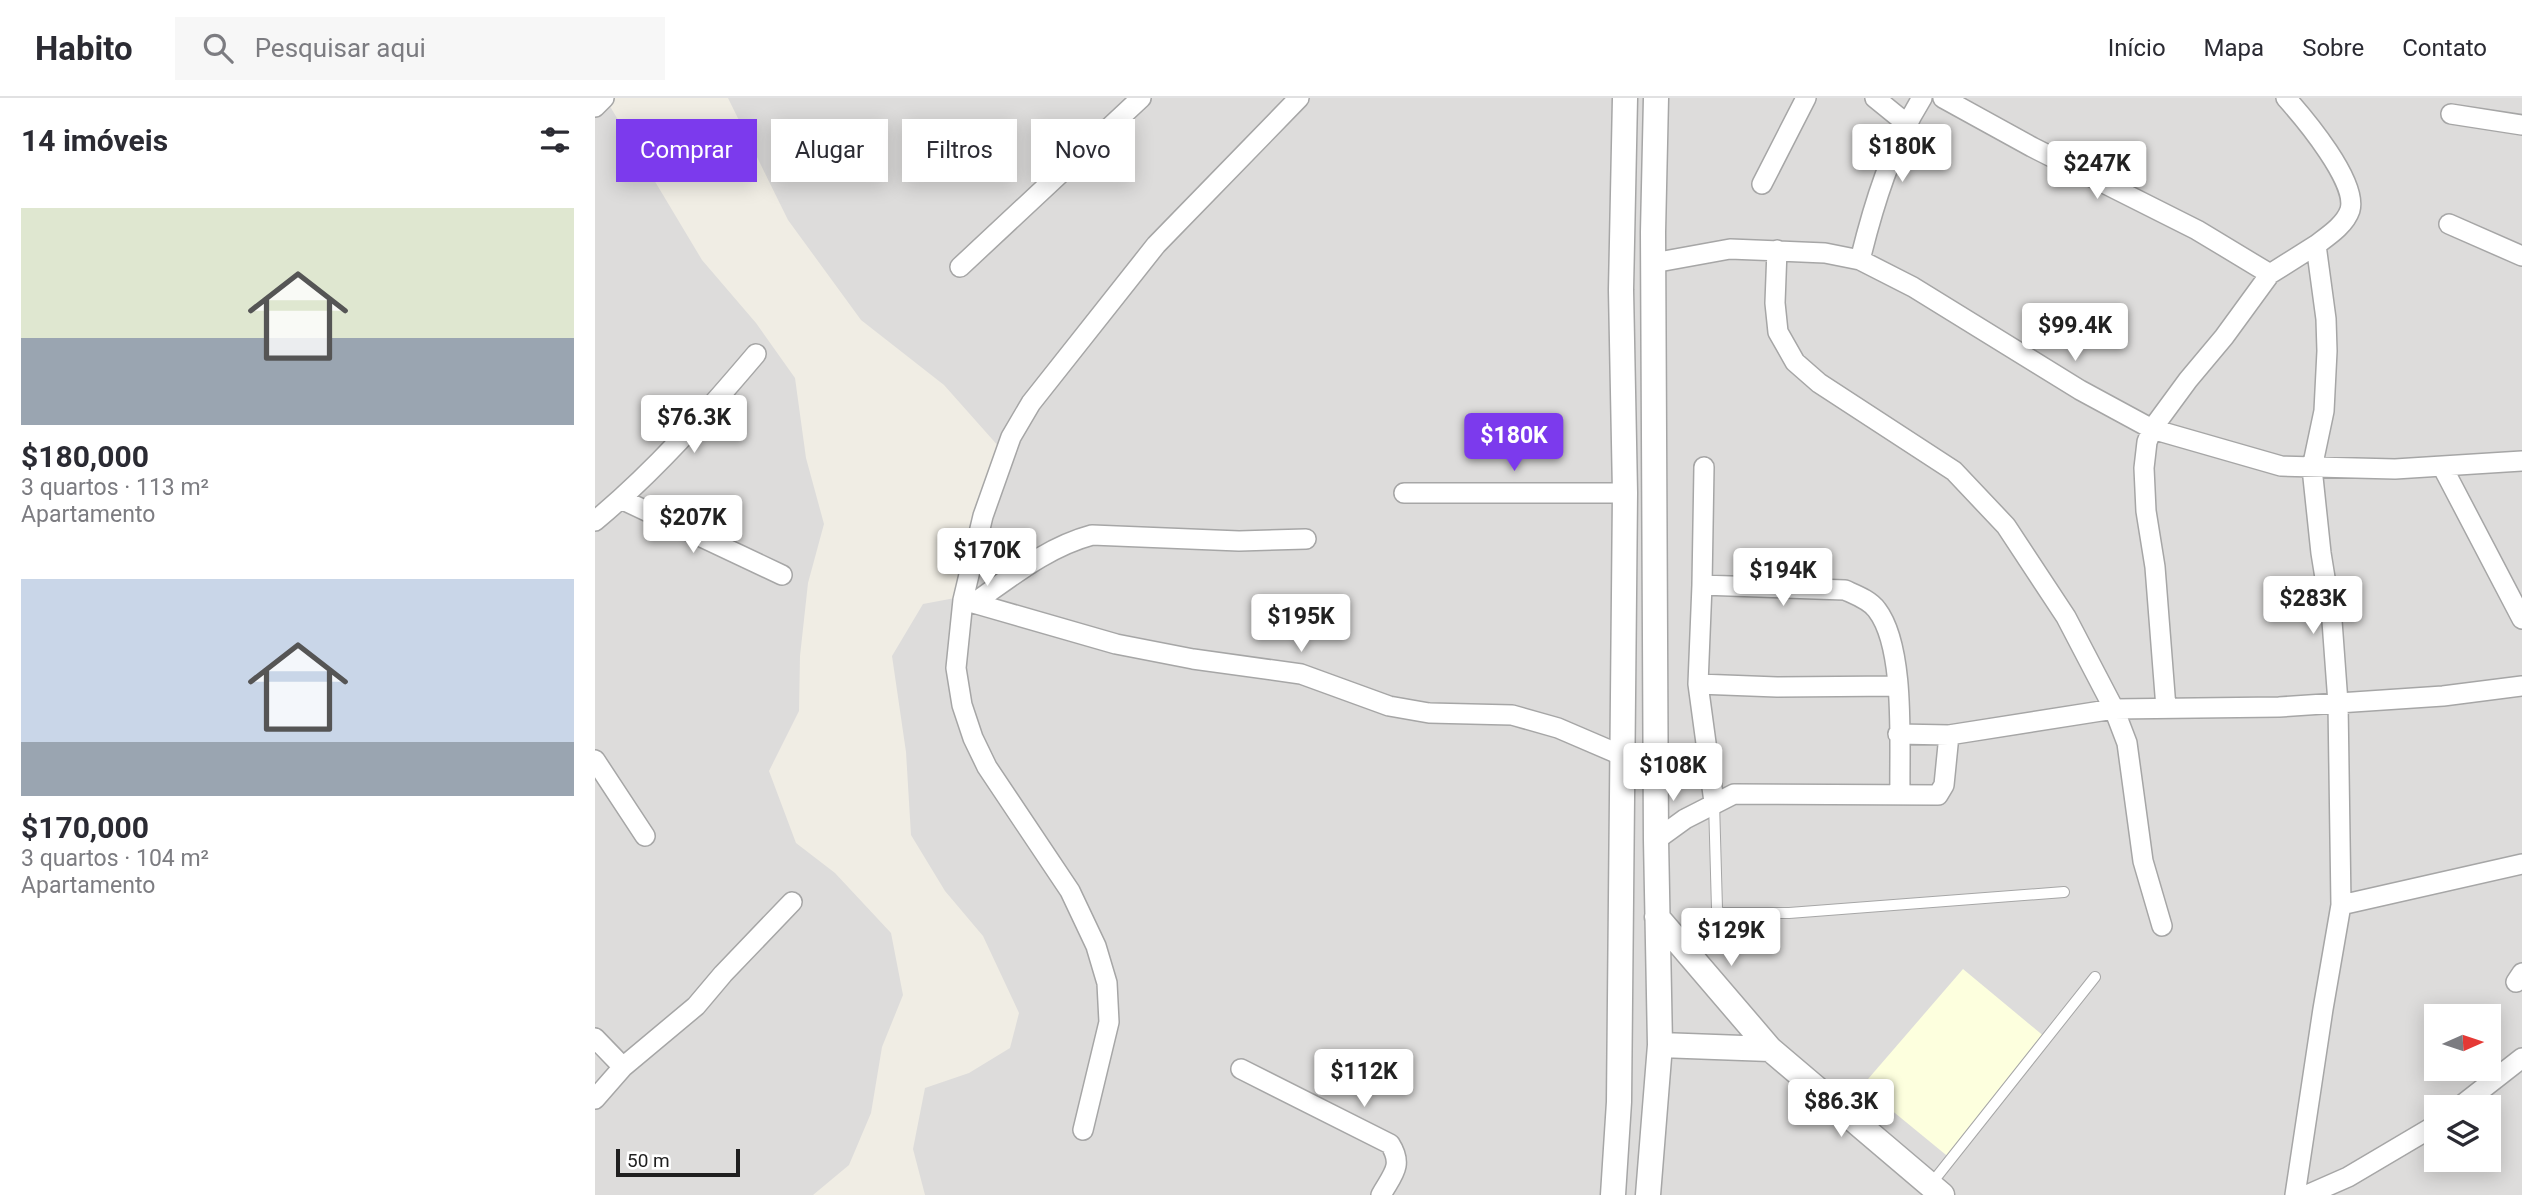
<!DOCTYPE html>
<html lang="pt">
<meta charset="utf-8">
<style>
body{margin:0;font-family:Roboto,sans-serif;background:#f7f7f7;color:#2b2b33;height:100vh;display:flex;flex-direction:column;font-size:26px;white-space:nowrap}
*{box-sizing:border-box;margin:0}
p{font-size:23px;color:#7c7c81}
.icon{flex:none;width:38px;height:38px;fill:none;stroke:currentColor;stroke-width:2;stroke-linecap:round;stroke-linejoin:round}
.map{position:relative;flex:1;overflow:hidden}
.drawer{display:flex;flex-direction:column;background:#fff;width:595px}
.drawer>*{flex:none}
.banner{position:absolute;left:21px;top:21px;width:665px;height:63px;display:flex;gap:14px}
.needle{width:46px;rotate:87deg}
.controls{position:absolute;left:1829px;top:906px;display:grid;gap:14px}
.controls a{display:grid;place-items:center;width:77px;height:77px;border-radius:0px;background:#fff;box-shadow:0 4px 18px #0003;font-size:35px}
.scale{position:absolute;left:21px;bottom:18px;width:124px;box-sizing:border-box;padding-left:7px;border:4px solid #1f1f1f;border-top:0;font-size:19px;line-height:24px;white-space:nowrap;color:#1f1f1f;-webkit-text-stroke:5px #fff;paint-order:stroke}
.price{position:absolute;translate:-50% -60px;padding:0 16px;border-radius:7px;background:#fff;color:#222;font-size:23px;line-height:46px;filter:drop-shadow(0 2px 4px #0008)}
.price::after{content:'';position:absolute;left:50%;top:42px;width:21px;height:16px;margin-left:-10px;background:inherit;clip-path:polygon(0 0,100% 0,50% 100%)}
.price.on{background:#7c3aed;color:#fff}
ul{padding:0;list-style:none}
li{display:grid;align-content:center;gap:14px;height:371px;padding:0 21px}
li span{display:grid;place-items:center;height:217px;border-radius:0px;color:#555}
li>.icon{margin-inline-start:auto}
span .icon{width:126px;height:126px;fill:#fffc;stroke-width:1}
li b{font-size:30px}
h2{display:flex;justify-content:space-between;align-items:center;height:84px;padding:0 21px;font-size:30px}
.pill{padding:0 24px;border-radius:0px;background:#fff;box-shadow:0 4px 18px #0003;font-size:24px;line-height:63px}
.pill.on{background:#7c3aed;color:#fff}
header{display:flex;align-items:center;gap:42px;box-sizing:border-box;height:98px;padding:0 35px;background:#fff;border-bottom:2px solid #e1e1e2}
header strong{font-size:33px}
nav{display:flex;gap:38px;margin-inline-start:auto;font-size:24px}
.search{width:490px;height:63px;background:#f7f7f7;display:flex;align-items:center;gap:18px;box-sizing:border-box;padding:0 24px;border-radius:0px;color:#7c7c81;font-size:26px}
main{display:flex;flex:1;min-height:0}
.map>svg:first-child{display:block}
.residential{fill:#dddcdb;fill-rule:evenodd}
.education{fill:#fdffde}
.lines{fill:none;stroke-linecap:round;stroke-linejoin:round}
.service-casing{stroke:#a6a6a6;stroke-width:12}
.minor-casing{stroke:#a6a6a6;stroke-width:22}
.tertiary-casing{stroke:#a6a6a6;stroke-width:27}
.service{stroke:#fff;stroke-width:10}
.minor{stroke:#fff;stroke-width:19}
.tertiary{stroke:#fff;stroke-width:24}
</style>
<header>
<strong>Habito</strong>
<div class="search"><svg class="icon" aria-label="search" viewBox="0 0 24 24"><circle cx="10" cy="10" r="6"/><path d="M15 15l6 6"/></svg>Pesquisar aqui</div>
<nav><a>Início</a><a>Mapa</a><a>Sobre</a><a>Contato</a></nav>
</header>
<main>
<section class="drawer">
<h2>14 imóveis<svg class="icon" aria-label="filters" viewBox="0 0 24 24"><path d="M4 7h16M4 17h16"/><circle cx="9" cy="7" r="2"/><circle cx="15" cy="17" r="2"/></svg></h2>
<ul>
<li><span style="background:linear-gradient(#dfe7d0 60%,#9aa5b1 0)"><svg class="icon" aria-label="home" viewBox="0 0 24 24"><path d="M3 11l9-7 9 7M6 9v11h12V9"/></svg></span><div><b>$180,000</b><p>3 quartos · 113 m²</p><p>Apartamento</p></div></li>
<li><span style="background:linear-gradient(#c9d6e8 75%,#9aa5b1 0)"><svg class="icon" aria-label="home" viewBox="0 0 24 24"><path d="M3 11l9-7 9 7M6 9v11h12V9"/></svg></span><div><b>$170,000</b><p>3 quartos · 104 m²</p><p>Apartamento</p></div></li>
</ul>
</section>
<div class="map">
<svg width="1927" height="1097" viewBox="0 0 1927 1097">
<rect width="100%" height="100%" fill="#f0ede4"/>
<path class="residential" d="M 0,0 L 10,0 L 107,162 L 161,225 L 200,280 L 211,360 L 229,426 L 213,485 L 205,558 L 204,613 L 174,673 L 201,745 L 240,775 L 296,835 L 308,897 L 287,949 L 276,1015 L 254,1067 L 218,1097 L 0,1097 Z
M 133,0 L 1927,0 L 1927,1097 L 330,1097 L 318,1051 L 330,990 L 374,975 L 415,950 L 424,915 L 388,838 L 350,793 L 316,737 L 311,654 L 297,558 L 328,506 L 360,500 L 413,359 L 349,287 L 266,222 L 193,122 ZM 1841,919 L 1894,919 L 1894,971 L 1841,971 ZM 1841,1010 L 1894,1010 L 1894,1062 L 1841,1062 Z"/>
<path class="education" d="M 1368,871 L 1451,940 L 1356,1061 L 1267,988 Z"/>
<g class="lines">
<g class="service-casing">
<path id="service" d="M 1119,704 L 1122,811 L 1125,815 L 1194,815 L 1469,794
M 1336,1086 L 1500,879"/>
</g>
<g class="minor-casing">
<path id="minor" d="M 1280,0 L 1312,26
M 1348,0 L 1437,49 L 1602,132 L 1675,176
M 1691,0 C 1709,20 1763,84 1755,112 C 1750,127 1733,138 1721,147 L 1731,221 L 1732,253 L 1729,313 L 1717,370 L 1726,455 L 1737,523 L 1743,605 L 1746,807 L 1728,911 L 1700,1097
M 0,9 L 9,0
M 1856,16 L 1927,27
M 1167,86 L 1211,0
M 1854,126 L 1927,158
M 1182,152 L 1180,205 L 1183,234 L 1200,264 L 1224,285 L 1359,373 L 1411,428 L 1471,519 L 1519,611 L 1532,645 L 1548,763 L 1567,828
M 1265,162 C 1279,105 1296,50 1327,0
M 1058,165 L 1135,151 L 1230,155 L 1265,162 L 1318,189 L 1485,292 L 1557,331 L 1686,368 L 1800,371 L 1927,363
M 365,169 L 546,0
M 1848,370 L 1927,521
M 809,395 L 1030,395
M 26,401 L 187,477
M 0,423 C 60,373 111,315 161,256
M 1107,487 L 1109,369
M 368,502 L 521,546 L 598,561 L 706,576 L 794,608 L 834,615 L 917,617 L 963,630 L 1026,657
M 379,505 C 416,479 452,449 497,437 L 644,443 L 711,441
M 1103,586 L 1182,589 L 1303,588
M 1571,610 L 1560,469 L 1551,413 L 1549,370 L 1552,344 L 1557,331 L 1593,282 L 1629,239 L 1675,176 L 1721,147
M 1303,636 L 1354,637
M 0,662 L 50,738
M 1119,704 L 1103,586 L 1107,487 L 1250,492 C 1261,497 1275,502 1282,512 C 1311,550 1304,648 1305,695
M 1061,742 L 1090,721 L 1139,696 L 1343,697 L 1349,687 L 1354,637 L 1519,611 L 1684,609 L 1848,598 L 1927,588
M 1746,807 L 1927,766
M 1921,884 L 1927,875
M 0,940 L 28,969
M 646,971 L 795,1046 C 809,1068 797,1077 786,1097
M 0,1001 L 28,969 L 101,908 L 128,876 L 197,804
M 1863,1010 L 1927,960
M 488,1032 L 514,924 L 512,885 L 501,848 L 475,793 L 392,669 L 378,640 L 367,607 L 361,570 L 368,502 L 388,418 L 416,339 L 436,305 L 561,147 L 704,0
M 1712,1097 L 1753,1079 L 1841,1027"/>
</g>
<g class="tertiary-casing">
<path id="tertiary" d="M 1062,819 L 1175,951 L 1347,1097
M 1065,947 L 1175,951
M 1018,1097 L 1024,1004 L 1030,395 L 1026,192 L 1030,0
M 1053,1097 L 1065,947 L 1061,742 L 1058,134 L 1061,0"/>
</g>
<use href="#service" class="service"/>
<use href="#minor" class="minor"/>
<use href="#tertiary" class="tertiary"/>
</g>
</svg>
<div class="controls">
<a><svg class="needle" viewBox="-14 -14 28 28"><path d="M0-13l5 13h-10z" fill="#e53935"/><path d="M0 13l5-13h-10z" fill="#7c7c81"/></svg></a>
<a><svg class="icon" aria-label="layers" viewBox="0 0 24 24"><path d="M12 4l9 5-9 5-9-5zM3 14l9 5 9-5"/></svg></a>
</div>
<div class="scale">50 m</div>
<b class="price" style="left:1307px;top:86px">$180K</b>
<b class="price" style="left:1502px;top:103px">$247K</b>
<b class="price" style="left:1480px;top:265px">$99.4K</b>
<b class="price" style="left:99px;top:357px">$76.3K</b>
<b class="price on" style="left:919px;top:375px">$180K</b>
<b class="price" style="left:98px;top:457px">$207K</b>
<b class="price" style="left:392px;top:490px">$170K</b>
<b class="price" style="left:1188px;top:510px">$194K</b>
<b class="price" style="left:1718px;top:538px">$283K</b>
<b class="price" style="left:706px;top:556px">$195K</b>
<b class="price" style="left:1078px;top:705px">$108K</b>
<b class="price" style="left:1136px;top:870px">$129K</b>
<b class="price" style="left:769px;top:1011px">$112K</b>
<b class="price" style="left:1246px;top:1041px">$86.3K</b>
<div class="banner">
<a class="pill on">Comprar</a>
<a class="pill">Alugar</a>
<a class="pill">Filtros</a>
<a class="pill">Novo</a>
</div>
</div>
</main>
